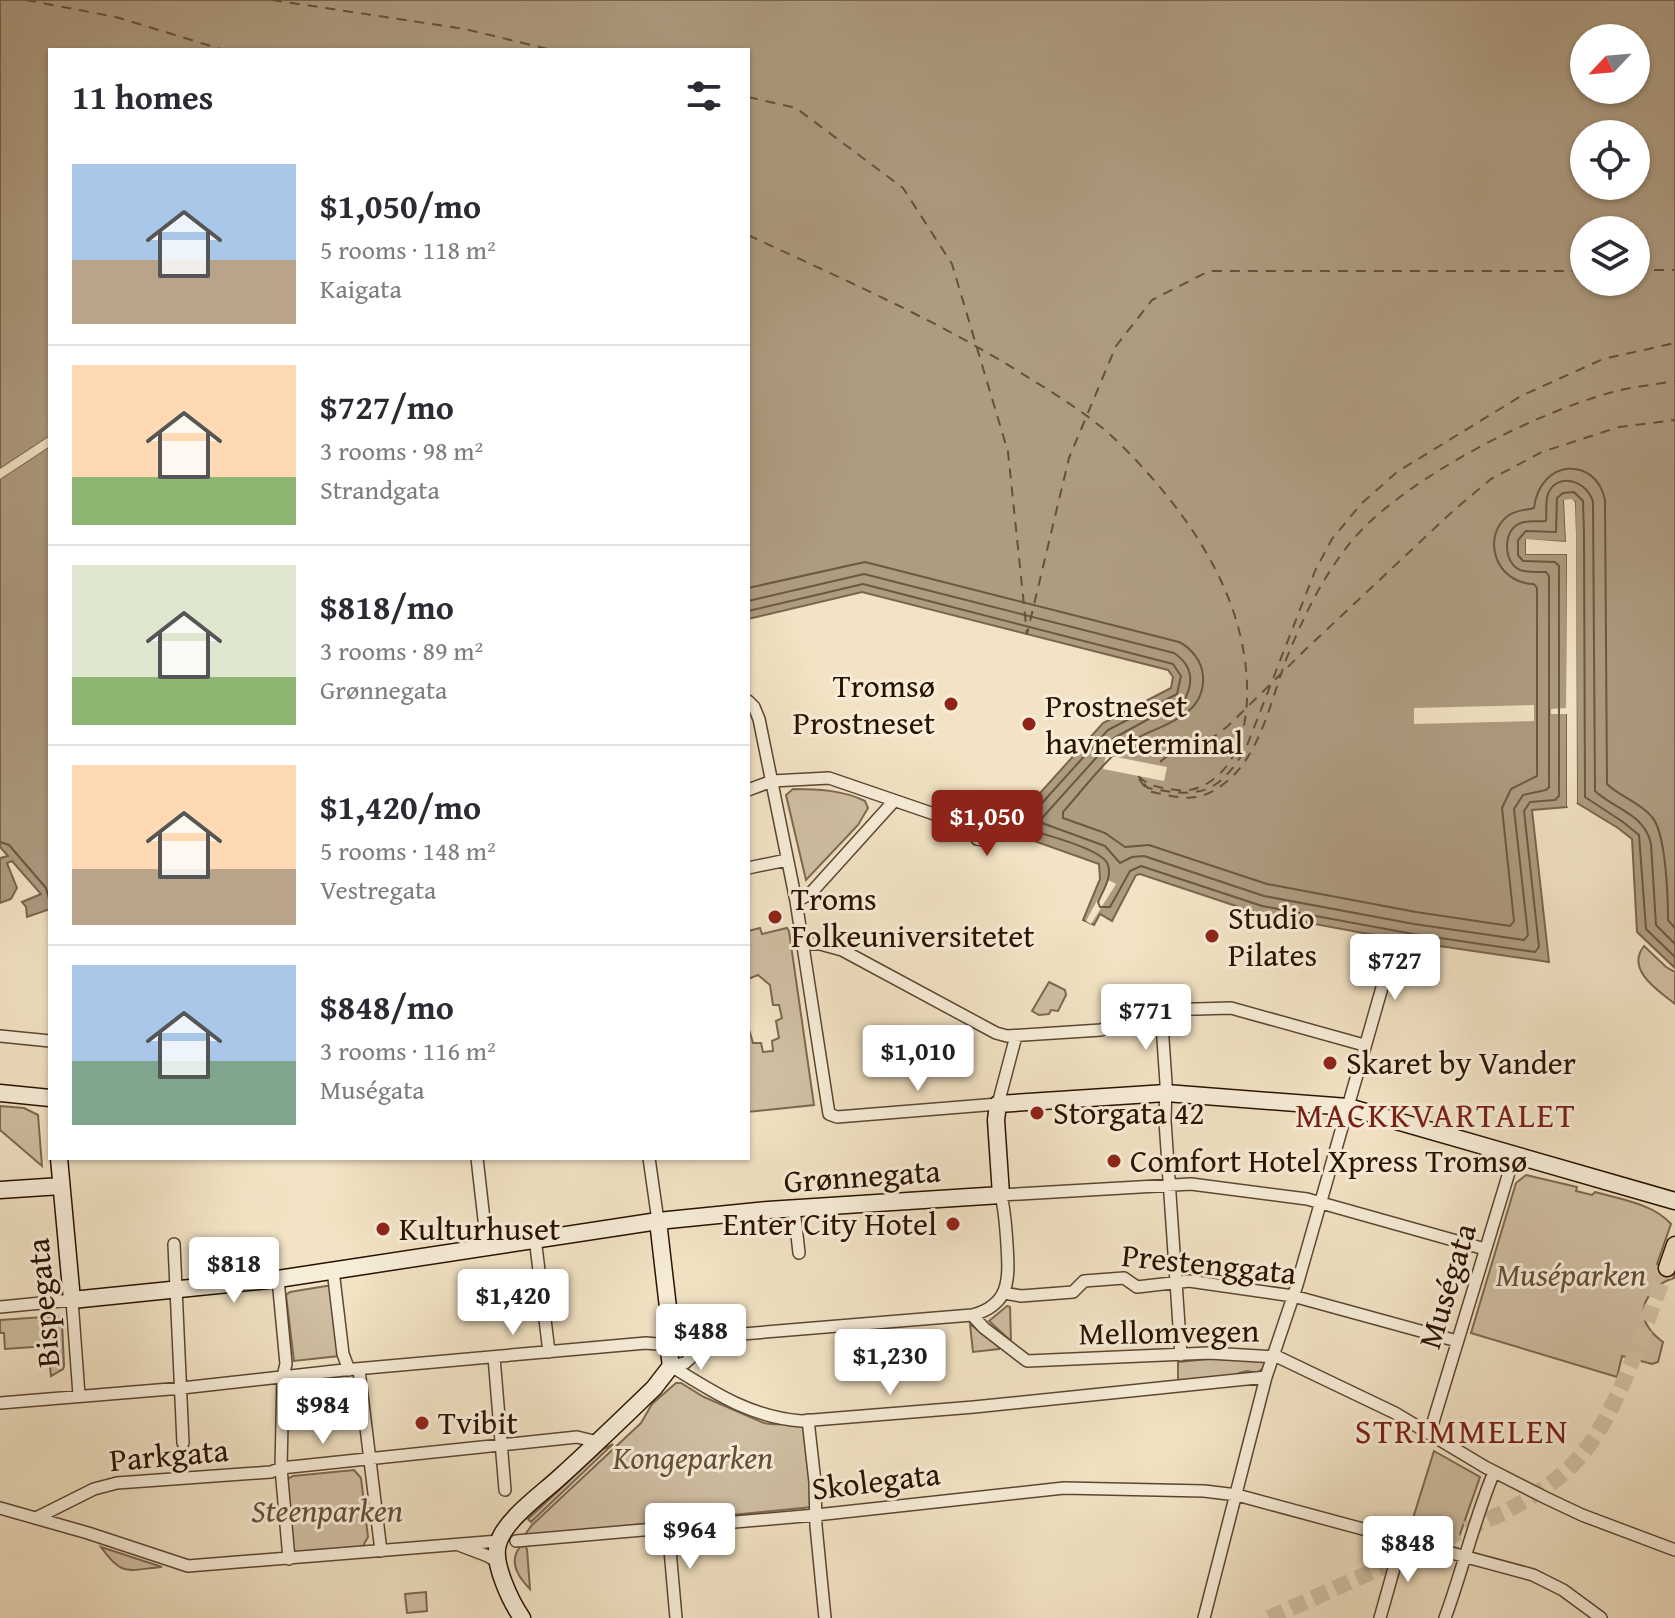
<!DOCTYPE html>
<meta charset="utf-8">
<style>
body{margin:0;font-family:"Gentium Book Plus",serif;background:#f2f2f3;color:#2b2b33;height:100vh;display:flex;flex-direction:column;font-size:30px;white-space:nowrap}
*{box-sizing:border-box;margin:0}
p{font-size:26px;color:#7c7c81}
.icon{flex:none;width:44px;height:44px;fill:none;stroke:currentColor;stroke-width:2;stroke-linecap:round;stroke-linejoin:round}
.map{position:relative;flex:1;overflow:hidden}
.drawer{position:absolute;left:48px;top:48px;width:702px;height:1112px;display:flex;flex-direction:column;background:#fff;border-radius:0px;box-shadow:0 2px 6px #0004}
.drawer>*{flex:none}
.needle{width:52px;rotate:244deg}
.fabs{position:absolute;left:1570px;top:24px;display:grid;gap:16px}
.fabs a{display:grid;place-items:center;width:80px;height:80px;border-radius:50%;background:#fff;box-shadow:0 2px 6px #0004;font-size:40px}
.price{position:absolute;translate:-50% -68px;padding:0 18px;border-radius:8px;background:#fff;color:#222;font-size:26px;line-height:52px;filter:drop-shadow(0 2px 4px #0008)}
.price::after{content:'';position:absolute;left:50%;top:48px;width:24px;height:18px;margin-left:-12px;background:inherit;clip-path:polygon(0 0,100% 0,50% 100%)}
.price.active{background:#8f2418;color:#fff}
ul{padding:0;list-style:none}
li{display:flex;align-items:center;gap:24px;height:200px;padding:0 24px}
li+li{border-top:2px solid #e1e1e2}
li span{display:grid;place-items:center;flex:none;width:224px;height:160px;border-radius:0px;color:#555}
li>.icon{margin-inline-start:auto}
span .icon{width:96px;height:96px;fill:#fffc;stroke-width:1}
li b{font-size:34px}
h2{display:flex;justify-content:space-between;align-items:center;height:96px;padding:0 24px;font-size:34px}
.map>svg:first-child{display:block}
.green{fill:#d0bfa3;stroke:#7d6852;stroke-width:2}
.water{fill:#ae9c81;stroke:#79654d;stroke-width:2;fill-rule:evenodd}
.pier{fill:#f2e3c4}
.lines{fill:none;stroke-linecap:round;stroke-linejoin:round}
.shore{stroke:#6c5740;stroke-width:2}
.ferry{stroke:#65503a;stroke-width:2;stroke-dasharray:10 8;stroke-linecap:butt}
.primary-tunnel{stroke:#d4c4a7;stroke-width:16;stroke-dasharray:16 8;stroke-linecap:butt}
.street-casing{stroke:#5c4631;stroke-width:14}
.secondary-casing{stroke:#2a1200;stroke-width:19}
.primary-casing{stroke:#2a1200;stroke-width:19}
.street{stroke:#f7edd9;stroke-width:11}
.secondary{stroke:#f7edd9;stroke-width:16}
.primary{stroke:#f2e3c4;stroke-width:16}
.poi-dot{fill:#8f2418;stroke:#f7edd9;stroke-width:3}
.labels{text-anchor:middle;stroke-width:6;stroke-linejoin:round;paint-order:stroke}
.poi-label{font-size:32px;fill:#2a1200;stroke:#f7edd9;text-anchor:start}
.street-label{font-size:32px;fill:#2a1200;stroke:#f7edd9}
.park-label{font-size:32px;font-style:italic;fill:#644f39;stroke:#f7edd9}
.neighbourhood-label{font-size:34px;letter-spacing:2px;fill:#7a1f14;stroke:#f7edd9}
</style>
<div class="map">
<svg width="1675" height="1618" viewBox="0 0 1675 1618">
<rect width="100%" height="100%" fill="#f2e3c4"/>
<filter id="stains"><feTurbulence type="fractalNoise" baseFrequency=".0025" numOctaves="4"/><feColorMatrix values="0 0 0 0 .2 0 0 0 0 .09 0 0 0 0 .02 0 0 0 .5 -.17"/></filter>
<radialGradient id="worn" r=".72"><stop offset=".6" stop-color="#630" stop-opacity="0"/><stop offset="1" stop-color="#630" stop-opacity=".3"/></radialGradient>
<path class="green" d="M 793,789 C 817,789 843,790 865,801 L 868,808 L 858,825 L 806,880 L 786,795 Z
M 760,928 L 762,934 L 787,928 L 789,931 L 814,1105 L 748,1112 L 748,1026 L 753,1043 L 761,1043 L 763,1052 L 773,1051 L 772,1041 L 779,1038 L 776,1021 L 782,1018 L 779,1005 L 773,1005 L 770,985 L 758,975 L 748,979 L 748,931 Z
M 1644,946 L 1666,967 L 1675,972 L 1675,1004 C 1659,991 1625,970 1644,946 Z
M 1049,982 L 1065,990 L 1066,995 L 1058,1011 L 1051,1010 L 1049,1014 L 1039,1015 L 1032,1011 Z
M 0,1106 L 24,1108 L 38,1115 L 42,1166 L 0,1130 Z
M 1526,1175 L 1577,1187 L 1576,1191 L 1592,1195 L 1595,1192 C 1620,1199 1654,1204 1671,1224 L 1657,1264 L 1675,1271 L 1674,1278 C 1653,1284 1634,1307 1649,1328 C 1652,1334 1658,1338 1663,1342 L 1658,1362 L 1652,1364 L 1622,1356 L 1617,1377 L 1471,1333 L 1516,1183 Z
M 326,1286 L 331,1286 L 339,1356 L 294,1361 L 286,1295 L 290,1292 Z
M 1007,1306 L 1010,1307 L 1011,1341 L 989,1321 Z
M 58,1316 L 62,1322 L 64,1366 L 63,1369 L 51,1376 L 48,1346 L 5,1349 L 4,1333 L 0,1333 L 0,1320 Z
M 970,1324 L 999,1347 L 999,1349 L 973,1352 Z
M 1229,1357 L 1264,1360 L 1267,1365 L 1257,1373 L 1247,1371 L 1239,1373 L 1238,1376 L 1178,1381 L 1178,1362 Z
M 676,1383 L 681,1383 L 704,1397 L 764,1423 C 777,1426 791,1422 803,1427 L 806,1434 L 812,1507 L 524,1536 L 532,1525 L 641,1423 L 652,1404 Z
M 613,1444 L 531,1522 L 528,1519 L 603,1449 Z
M 1434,1451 L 1480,1477 L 1459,1537 L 1445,1545 L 1412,1537 L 1409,1531 Z
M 354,1470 L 361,1478 L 368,1537 L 363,1546 L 358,1548 L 295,1553 L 293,1551 L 287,1479 L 293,1476 Z
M 101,1547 L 162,1567 C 127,1570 122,1577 101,1547 Z
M 520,1547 L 525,1546 L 527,1549 L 530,1589 C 518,1577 508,1562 520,1547 Z
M 426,1592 L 427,1611 L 407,1613 L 405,1594 Z"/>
<path class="water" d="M 0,0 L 1675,0 L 1675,968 L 1637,932 L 1632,839 L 1618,828 L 1577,803 L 1575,502 L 1564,501 L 1566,542 L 1526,540 L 1526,554 L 1567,554 L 1567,807 L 1532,810 L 1549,962 L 1412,942 L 1260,914 L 1140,874 L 1136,875 L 1112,921 L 1100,914 L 1094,925 L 1083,920 L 1100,879 L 1099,864 L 1006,831 L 1103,723 L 1171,688 L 1173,677 L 1168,670 L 862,592 L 748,619 L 748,50 L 50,50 L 50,436 L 0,469 ZM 1584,38 L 1636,38 L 1636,90 L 1584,90 ZM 1584,134 L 1636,134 L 1636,186 L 1584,186 ZM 1584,230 L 1636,230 L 1636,282 L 1584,282 Z
M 50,446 L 50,909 L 27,917 L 26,907 L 22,902 L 41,894 L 12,861 L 7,863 L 17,888 L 11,899 L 0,903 L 0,858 L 8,856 L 0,847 L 0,479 Z"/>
<path class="pier" d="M 50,436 L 50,441 L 5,471 L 50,442 L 50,446 L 0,479 L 0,469 Z
M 1571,499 L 1575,502 L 1576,535 L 1577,803 L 1573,804 L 1571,504 L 1569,503 L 1568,545 L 1530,543 L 1530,550 L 1567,550 L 1571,553 L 1571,805 L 1567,807 L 1567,714 L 1551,714 L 1551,709 L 1566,708 L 1567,554 L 1526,554 L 1526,539 L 1566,542 L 1564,500 Z
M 1534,705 L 1534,721 L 1414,724 L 1414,708 Z
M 1106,755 L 1167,767 L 1164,781 L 1103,769 Z
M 1108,880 L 1116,884 L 1091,924 L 1086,921 Z"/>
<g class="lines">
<path class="shore" d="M 748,588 L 865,562 L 1179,642 C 1191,648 1202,661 1203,676 C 1206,723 1149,725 1121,748 C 1101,765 1081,792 1063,812 L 1063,818 L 1105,833 L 1125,847 L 1149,845 L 1267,884 L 1416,912 L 1510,926 L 1514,921 L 1502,808 L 1511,789 L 1537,776 L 1537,588 L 1534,584 C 1494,583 1481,535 1509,515 C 1517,510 1526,510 1534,508 C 1540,458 1596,456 1605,500 L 1607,784 C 1620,797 1640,802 1652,817 C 1666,833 1668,897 1668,920 L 1675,928
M 748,601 L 864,574 L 1174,653 C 1192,665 1194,681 1185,699 L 1114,738 L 1042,818 L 1042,823 L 1105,846 L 1120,863 L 1132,857 L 1144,856 L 1264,896 L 1414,924 L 1524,940 L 1528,935 L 1514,809 L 1523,795 L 1546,790 L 1549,787 L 1549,576 L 1546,572 C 1538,572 1528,573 1520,570 C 1503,563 1502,529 1521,523 C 1528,520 1538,522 1546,521 C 1547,513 1545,502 1548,494 C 1557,471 1588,481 1593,502 L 1595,791 C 1614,809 1645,814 1651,844 L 1656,925 L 1675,944
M 748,611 L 863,584 L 1173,664 L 1181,676 L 1177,694 L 1108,730 L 1023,824 L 1026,829 C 1042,834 1104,849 1108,865 C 1112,878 1103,890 1098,902 L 1100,907 L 1110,907 L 1130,871 L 1141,866 L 1262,906 L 1413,934 L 1535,952 L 1539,947 L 1524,811 L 1530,802 L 1555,800 L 1559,796 L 1559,566 L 1555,562 L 1523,561 L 1518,555 L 1518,540 L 1526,531 L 1556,532 L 1557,498 L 1563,493 L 1574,492 L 1583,501 L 1584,535 L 1585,797 L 1623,822 L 1639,835 L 1646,929 L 1675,957
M 0,842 L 9,845 L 46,888 L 50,902"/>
<path class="ferry" d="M 26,0 L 116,17 L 224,50
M 272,0 L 465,29 L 552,50
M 748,97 L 796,108 L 903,188 L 952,264 L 1008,452 L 1027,634 L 1069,458 L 1116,346 L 1152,300 L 1209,271 L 1584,271
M 748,235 C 844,280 940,321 1029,378 C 1060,397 1092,417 1118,442 C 1168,491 1217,554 1237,623 C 1251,670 1257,749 1211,781 C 1200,788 1190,792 1177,790 C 1162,788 1149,787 1138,776
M 1636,270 L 1675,270
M 1160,762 L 1166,757 L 1205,743 L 1228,726 L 1305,650 L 1454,510 L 1491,479 L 1542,452 L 1619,427 L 1675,420
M 1139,779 L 1148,791 C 1171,796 1192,803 1213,791 C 1262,764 1270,697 1290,650 C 1310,602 1335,553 1374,518 C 1434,465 1533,415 1609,393 C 1630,387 1653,385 1675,381
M 1144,784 L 1148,788 C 1199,798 1218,795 1246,748 L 1315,571 L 1332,539 L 1361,504 L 1397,472 L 1521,396 L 1603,359 L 1675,343"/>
<path class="primary-tunnel" d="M 1269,1618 L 1505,1512 C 1534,1496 1562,1479 1583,1453 C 1622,1404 1644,1326 1667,1268"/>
<g class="street-casing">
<path id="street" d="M 748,701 L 754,707 L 759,719 L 796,901 L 829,1114 L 837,1117 L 998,1104 L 1016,1036
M 748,790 L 772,781 L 829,778 L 972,827 L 989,828 L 990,837 L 987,841 L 977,839 L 972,827
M 748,868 L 787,860
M 796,901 L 810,894 L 894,801
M 803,944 L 820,944 L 842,950 L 996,1033 L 1007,1036 L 1101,1030 L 1121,1020 L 1161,1010 L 1231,1008 L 1364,1045
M 1161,1010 L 1166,1083 L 1165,1121 L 1181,1355
M 0,1036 L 50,1041
M 477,1158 L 487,1246
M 649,1158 L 658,1221
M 794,1209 L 799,1253
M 535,1238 L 549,1352
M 174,1244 L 183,1443
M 333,1270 L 343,1354 L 349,1370
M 278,1279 L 286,1364 L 283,1376 L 281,1468 L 289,1559
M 1004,1293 L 1021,1296 L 1073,1292 L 1084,1281 L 1124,1278 L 1137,1287 L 1189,1281 L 1293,1296 L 1457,1341
M 0,1307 L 72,1300 L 79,1395
M 972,1315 L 984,1328 L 1027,1361 L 1209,1353 L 1278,1357 L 1395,1413 L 1485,1467 L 1546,1498 L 1582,1515 L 1675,1550
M 494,1357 L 505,1490
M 671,1366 C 713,1392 750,1417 801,1421 L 974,1407 L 1266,1377
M 671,1366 L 685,1363 L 713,1337
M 359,1370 L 381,1551
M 0,1403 L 182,1388 L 344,1370 L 646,1343 L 668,1345 L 681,1339 L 972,1315 C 1011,1305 1009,1278 1007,1245 C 1006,1228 1005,1212 1001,1195 L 1191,1184 L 1307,1199 L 1485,1249
M 808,1420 L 815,1482 L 816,1526 L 825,1618
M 1430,1432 L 1514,1156
M 0,1508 L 88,1533 L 188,1566 L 499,1541
M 36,1518 L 94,1489 L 117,1483 L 271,1472 L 281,1468 L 577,1437 L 598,1442
M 668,1527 L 676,1618
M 516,1541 L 816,1515 L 1064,1488 L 1204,1491 L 1237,1495 L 1533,1575 L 1563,1590 L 1601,1618
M 459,1545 L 488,1556 L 499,1563
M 1204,1618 L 1266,1377 L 1297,1285 L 1393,949
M 1380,1618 L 1402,1540
M 1445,1618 C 1463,1569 1474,1520 1494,1472"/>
</g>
<g class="secondary-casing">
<path id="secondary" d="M 0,1093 L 50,1098
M 59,1158 L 72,1300 L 278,1279 L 658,1221 L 768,1210 L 1001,1195 L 996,1120 L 998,1104 L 1166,1093 L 1348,1107 L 1675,1201
M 0,1190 L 61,1186
M 522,1618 C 511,1602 492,1563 498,1544 C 504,1520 543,1493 560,1477 C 592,1448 623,1418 654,1388 L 671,1366 L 668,1345 L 670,1325 L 658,1221"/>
</g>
<g class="primary-casing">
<path id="primary" d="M 1667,1268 L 1675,1245"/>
</g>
<use href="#street" class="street"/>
<use href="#secondary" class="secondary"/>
<use href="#primary" class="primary"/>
</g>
<g class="poi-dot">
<circle cx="951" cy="704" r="8"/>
<circle cx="1029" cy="724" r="8"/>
<circle cx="775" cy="917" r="8"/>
<circle cx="1212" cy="936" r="8"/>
<circle cx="1330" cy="1063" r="8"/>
<circle cx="1037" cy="1113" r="8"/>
<circle cx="1114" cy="1161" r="8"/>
<circle cx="953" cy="1224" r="8"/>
<circle cx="383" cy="1229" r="8"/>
<circle cx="422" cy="1423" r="8"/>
</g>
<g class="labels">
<g class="poi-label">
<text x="935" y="697" text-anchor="end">Tromsø<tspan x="935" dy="37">Prostneset</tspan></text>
<text x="1045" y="717">Prostneset<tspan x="1045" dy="37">havneterminal</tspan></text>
<text x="791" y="910">Troms<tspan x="791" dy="37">Folkeuniversitetet</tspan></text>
<text x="1228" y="929">Studio<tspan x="1228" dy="37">Pilates</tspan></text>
<text x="1346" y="1074">Skaret by Vander</text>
<text x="1053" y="1124">Storgata 42</text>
<text x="1130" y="1172">Comfort Hotel Xpress Tromsø</text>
<text x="937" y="1235" text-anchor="end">Enter City Hotel</text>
<text x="399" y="1240">Kulturhuset</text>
<text x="438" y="1434">Tvibit</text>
</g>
<g class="street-label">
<text transform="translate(862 1176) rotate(-4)" y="11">Grønnegata</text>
<text transform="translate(1209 1264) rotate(6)" y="11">Prestenggata</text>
<text transform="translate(1447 1286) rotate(-73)" y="11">Muségata</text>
<text transform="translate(43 1303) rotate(-95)" y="11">Bispegata</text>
<text transform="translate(1169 1332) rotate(-1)" y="11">Mellomvegen</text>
<text transform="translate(169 1455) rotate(-5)" y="11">Parkgata</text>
<text transform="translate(876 1481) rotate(-7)" y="11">Skolegata</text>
</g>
<g class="park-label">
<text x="1571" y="1286">Muséparken</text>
<text x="693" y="1469">Kongeparken</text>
<text x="327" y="1522">Steenparken</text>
</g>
<g class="neighbourhood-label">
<text x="1436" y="1127">MACKKVARTALET</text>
<text x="1462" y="1443">STRIMMELEN</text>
</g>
</g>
<rect width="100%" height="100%" filter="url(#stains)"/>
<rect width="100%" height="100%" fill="url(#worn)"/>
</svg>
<div class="fabs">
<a><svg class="needle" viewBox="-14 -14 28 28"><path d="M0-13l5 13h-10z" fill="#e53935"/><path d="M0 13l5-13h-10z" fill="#7c7c81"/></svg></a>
<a><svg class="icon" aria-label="locate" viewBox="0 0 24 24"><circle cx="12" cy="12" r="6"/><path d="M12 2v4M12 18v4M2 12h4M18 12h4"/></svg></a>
<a><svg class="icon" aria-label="layers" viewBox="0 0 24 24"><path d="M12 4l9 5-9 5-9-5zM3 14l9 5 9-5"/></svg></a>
</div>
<b class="price active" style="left:987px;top:858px">$1,050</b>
<b class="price" style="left:1395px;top:1002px">$727</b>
<b class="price" style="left:1146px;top:1052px">$771</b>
<b class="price" style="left:918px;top:1093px">$1,010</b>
<b class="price" style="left:234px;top:1305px">$818</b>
<b class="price" style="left:513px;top:1337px">$1,420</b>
<b class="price" style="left:701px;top:1372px">$488</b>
<b class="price" style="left:890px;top:1397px">$1,230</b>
<b class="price" style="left:323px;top:1446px">$984</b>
<b class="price" style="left:690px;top:1571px">$964</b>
<b class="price" style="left:1408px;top:1584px">$848</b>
<section class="drawer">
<h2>11 homes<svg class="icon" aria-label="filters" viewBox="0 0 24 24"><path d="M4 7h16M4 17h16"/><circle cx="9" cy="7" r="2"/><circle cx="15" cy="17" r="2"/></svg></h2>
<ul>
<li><span style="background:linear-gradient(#a9c7e8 60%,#b9a48a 0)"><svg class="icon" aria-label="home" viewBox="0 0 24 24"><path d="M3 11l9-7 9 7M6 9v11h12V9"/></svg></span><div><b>$1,050/mo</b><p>5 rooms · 118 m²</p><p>Kaigata</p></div></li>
<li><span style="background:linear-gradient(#ffd9b3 70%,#8fb573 0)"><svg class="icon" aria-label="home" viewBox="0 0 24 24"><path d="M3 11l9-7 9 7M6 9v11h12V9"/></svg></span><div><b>$727/mo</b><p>3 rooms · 98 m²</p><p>Strandgata</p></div></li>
<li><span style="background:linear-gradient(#dfe7d0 70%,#8fb573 0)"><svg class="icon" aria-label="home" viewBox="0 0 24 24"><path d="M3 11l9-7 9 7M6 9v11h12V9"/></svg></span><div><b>$818/mo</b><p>3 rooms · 89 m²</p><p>Grønnegata</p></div></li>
<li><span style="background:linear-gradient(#ffd9b3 65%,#b9a48a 0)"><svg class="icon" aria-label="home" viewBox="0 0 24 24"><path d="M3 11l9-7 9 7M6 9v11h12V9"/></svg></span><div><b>$1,420/mo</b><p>5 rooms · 148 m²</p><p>Vestregata</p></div></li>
<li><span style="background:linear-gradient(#a9c7e8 60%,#7fa58c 0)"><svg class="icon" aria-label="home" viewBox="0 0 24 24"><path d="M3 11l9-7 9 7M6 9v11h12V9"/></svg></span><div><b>$848/mo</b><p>3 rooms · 116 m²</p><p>Muségata</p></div></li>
</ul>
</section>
</div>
